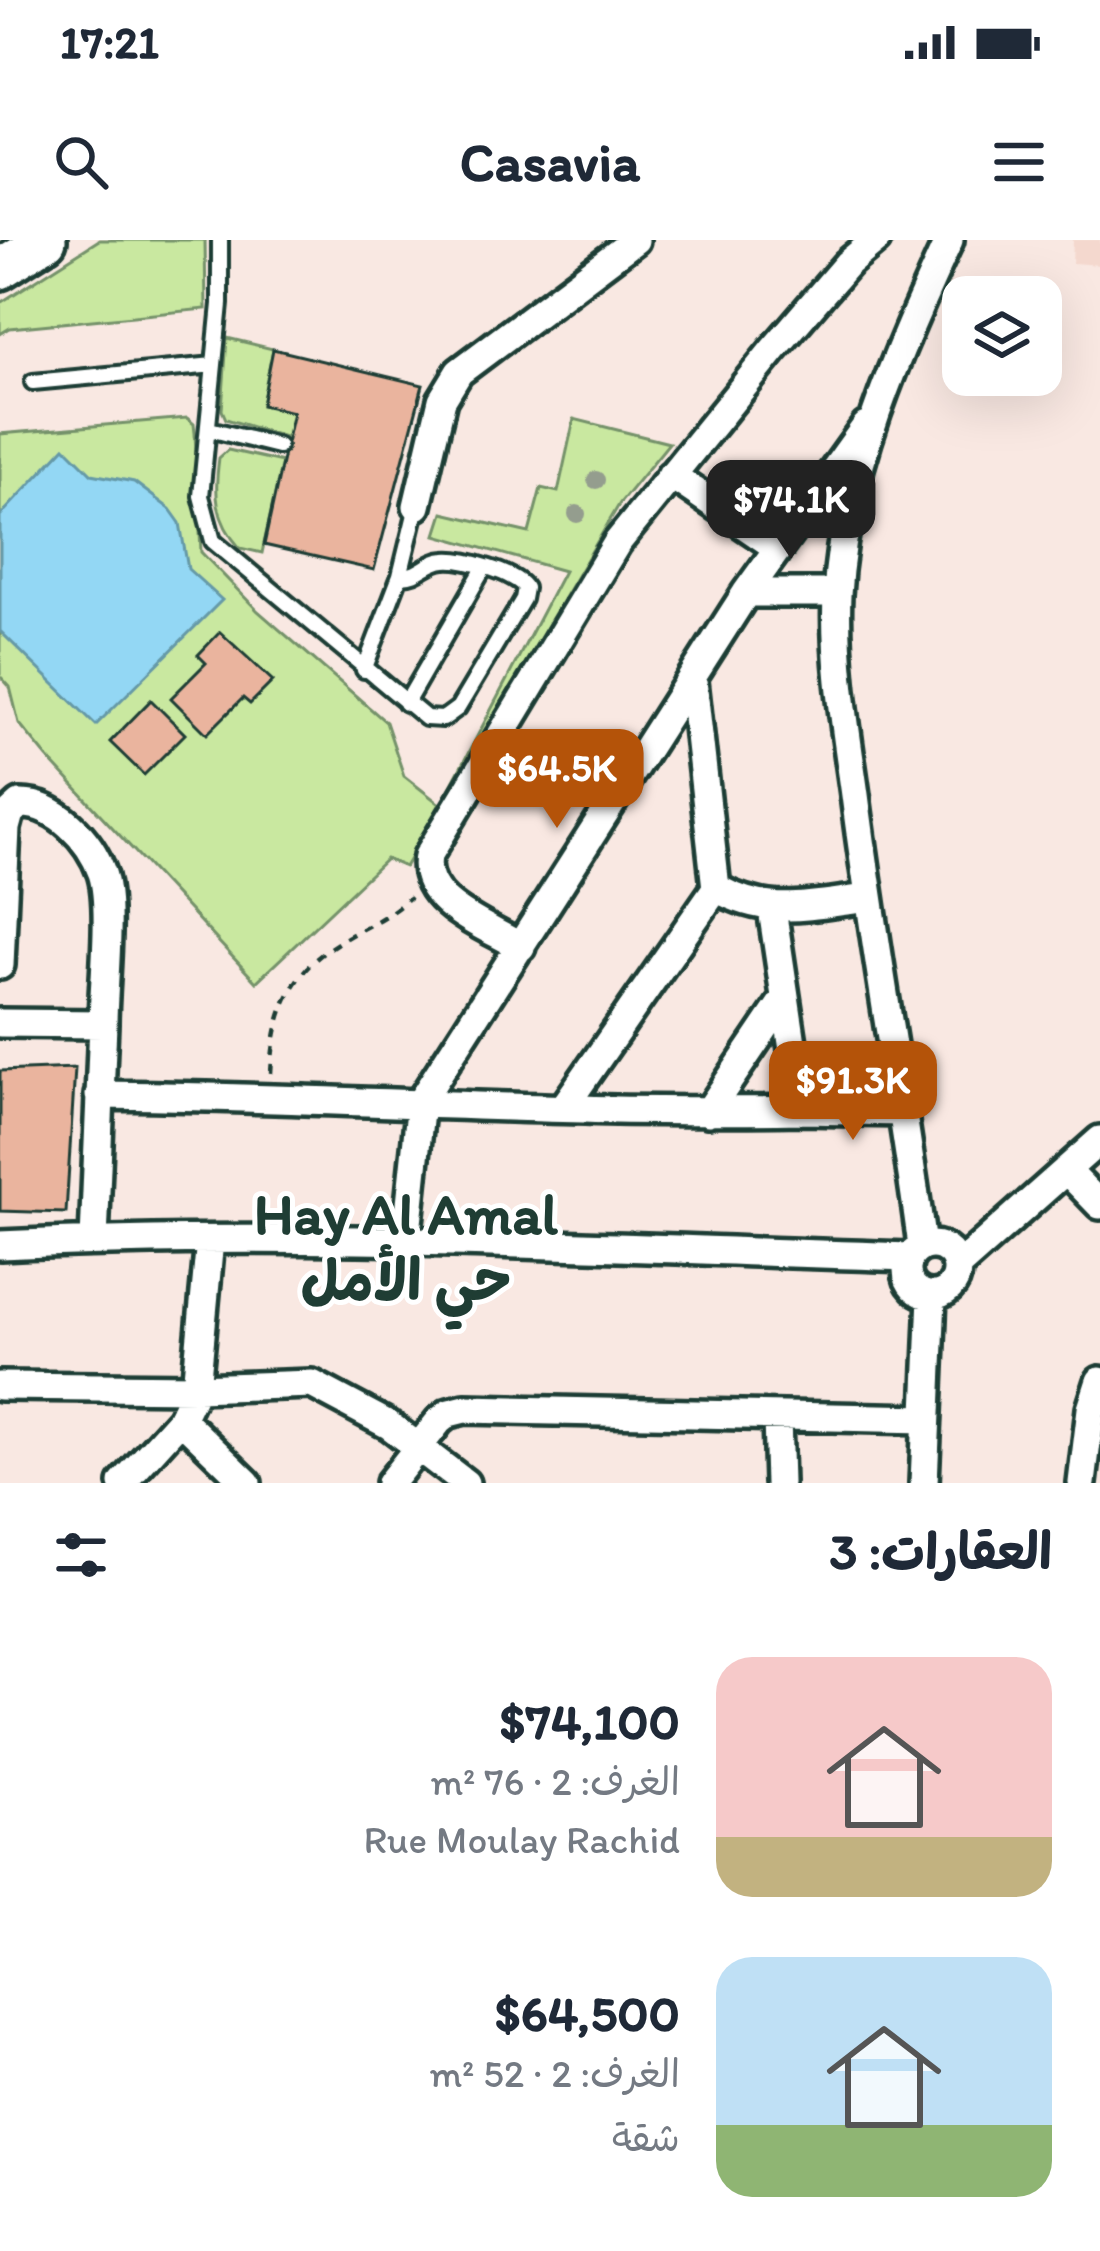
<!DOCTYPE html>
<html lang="ar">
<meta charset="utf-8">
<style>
body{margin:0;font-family:Itim,"Playpen Sans Arabic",sans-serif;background:#f2f2f3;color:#1f2937;direction:rtl;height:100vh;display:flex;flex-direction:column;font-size:45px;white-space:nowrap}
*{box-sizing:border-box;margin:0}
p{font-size:39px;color:#747a83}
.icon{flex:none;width:66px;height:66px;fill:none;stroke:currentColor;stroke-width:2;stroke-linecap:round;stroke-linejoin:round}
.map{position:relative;height:1243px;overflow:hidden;direction:ltr}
.side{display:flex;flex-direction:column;background:#fff;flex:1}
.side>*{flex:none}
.controls{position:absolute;left:942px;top:36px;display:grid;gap:24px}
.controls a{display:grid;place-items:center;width:120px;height:120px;border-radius:24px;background:#fff;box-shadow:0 12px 48px #0002;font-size:60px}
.price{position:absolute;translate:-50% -102px;padding:0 27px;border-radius:24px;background:#b45309;color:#fff;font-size:39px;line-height:78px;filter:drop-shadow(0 3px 6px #0008)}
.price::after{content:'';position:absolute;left:50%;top:72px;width:36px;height:27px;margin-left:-18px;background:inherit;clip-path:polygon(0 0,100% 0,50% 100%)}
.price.active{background:#222;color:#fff}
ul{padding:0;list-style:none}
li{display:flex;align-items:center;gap:36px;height:300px;padding:0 48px}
li span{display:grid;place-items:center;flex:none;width:336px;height:240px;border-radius:36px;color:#555}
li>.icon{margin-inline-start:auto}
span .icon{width:144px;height:144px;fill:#fffc;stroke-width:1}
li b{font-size:51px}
h2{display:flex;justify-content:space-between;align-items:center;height:144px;padding:0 48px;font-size:51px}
.status{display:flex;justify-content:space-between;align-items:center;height:84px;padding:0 60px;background:#fff;direction:ltr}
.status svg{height:33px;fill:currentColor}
header{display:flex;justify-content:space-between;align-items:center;height:156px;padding:0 48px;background:#fff;font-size:54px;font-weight:700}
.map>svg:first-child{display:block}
.built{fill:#f4d8ce}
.green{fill:#c9e8a0;stroke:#74926a;stroke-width:3}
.water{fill:#93d7f4;stroke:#6599a7;stroke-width:3}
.building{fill:#eab49e;stroke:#1f3d34;stroke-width:3}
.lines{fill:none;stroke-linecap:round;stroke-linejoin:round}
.service-casing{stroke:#1f3d34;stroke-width:22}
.minor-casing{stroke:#1f3d34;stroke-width:36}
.secondary-casing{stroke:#1f3d34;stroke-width:48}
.path{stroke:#1f3d34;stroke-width:4.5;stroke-dasharray:9 9;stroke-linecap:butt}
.service{stroke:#fff;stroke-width:14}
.minor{stroke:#fff;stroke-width:27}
.secondary{stroke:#fff;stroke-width:39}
.tree{fill:#949d8e}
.labels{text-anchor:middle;stroke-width:10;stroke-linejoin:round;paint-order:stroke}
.quarter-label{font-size:57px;font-weight:bold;fill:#1f3d34;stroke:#fff}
</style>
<div class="status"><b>17:21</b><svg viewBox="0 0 49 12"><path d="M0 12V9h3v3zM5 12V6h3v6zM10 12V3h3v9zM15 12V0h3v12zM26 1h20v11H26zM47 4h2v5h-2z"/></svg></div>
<header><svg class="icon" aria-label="menu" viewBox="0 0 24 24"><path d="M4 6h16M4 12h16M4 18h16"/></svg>Casavia<svg class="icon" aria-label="search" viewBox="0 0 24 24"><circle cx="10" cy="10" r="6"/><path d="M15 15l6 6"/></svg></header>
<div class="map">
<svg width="1100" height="1243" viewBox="0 0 1100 1243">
<rect width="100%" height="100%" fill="#f9e8e2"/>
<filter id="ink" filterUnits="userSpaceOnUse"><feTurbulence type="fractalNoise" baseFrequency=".00833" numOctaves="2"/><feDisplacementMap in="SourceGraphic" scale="24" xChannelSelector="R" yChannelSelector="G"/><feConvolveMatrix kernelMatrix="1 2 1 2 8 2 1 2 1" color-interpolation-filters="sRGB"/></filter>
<g filter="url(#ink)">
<path class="built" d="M 1073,0 L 1100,0 L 1100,25 L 1072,23 Z"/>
<path class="green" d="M 99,0 L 205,0 L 206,69 L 10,88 L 0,94 L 0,63 Z
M 227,98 L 273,109 L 262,164 L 293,172 L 288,198 L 226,179 L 222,170 Z
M 187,178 L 194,184 L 195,193 L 201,312 L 258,371 L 386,482 L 404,536 L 441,565 L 564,331 L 436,295 L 443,273 L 529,293 L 541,248 L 558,252 L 574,179 L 669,203 L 620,263 L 405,627 L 386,619 L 256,742 L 47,517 L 19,483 L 10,447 L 0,436 L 0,194 Z
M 228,210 L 282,222 L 262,313 L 240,308 C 215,280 214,254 219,218 Z"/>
<path class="water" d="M 65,207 L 92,234 L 134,242 L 170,269 L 180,283 L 188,329 L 222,360 L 96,485 L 0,391 L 0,276 Z"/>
<path class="building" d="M 273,109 L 423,145 L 374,330 L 264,305 L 293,172 L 262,165 Z
M 220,392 L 273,441 L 250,464 L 243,458 L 207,494 L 171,458 L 206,423 L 198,415 Z
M 151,460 L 185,494 L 144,535 L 110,502 Z
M 75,828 L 66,973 L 0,971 L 0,831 Z"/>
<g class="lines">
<g class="service-casing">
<path id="service" d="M 220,0 L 220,64 L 201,256 L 213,301 L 426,478 L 443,479 L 458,468 L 523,359 L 525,348 C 517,333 463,318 445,320 C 427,321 420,337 400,336
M 33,142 L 214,125
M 209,189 L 278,206
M 364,430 L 400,336 L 417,266
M 406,463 L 484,328"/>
</g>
<g class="minor-casing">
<path id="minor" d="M 671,235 L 778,308
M 417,266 L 442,160 L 459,132 L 635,0
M 746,353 L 837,353
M 693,441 L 716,648 C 769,678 810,665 868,658
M 521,707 C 487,686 419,663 428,616 L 617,303 L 774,109 L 847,24 L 876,0
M 0,725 L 6,588 L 10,573 L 20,564 C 56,563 90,599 102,633 C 113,666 103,746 103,784
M 0,783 L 103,784 L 94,1000
M 99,855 C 333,857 568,875 802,870 L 772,669
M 564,867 L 716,648
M 802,870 L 904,872
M 708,872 L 785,758
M 1066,930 L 1100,965
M 406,1002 L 421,861 L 746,353 L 866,186
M907 1030a25 25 0 1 1 50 0a25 25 0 1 1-50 0Z
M 0,1005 C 303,990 607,1008 910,1017
M 922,1006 C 902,855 874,706 855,555 C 846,490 834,421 837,355 C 844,231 898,111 949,0
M 957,1027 L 1100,900
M 0,1146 L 196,1148 L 312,1144 L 389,1185 L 465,1243
M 777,1178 L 779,1243
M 181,1179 L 247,1243
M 123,1243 L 181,1179 L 196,1148 L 210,1000
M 390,1243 L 439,1181 L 449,1173 L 465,1169 L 926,1179
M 924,1243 L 932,1056
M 1082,1243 L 1091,1169 L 1100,1141"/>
</g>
<g class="secondary-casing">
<path id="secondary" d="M 0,29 L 46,0"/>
</g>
<path class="path" d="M 271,833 C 274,782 285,739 330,708 C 357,689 386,680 410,657"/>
<use href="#service" class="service"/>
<use href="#minor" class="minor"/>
<use href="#secondary" class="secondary"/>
</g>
<g class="tree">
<circle cx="596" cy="240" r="9"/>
<circle cx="577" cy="274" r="9"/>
</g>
</g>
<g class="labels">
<g class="quarter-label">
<text x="406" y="994">Hay Al Amal<tspan x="406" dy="66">حي الأمل</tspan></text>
</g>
</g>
</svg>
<div class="controls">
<a><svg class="icon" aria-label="layers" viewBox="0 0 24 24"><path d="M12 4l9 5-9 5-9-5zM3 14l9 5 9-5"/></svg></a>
</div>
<b class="price active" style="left:791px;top:322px">$74.1K</b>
<b class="price" style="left:557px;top:591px">$64.5K</b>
<b class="price" style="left:853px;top:903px">$91.3K</b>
</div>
<section class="side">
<h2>العقارات: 3<svg class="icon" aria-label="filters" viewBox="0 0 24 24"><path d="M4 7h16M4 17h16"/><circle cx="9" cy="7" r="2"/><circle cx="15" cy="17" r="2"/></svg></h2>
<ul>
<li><span style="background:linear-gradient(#f6c9c9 75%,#c2b280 0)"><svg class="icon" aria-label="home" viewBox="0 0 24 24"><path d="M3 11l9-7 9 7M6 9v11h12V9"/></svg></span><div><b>$74,100</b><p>الغرف: 2 · 76 m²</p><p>Rue Moulay Rachid</p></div></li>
<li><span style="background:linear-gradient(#bfe0f5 70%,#8fb573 0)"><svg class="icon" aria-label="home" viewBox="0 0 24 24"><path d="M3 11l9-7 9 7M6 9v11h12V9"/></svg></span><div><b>$64,500</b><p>الغرف: 2 · 52 m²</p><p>شقة</p></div></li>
</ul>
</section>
